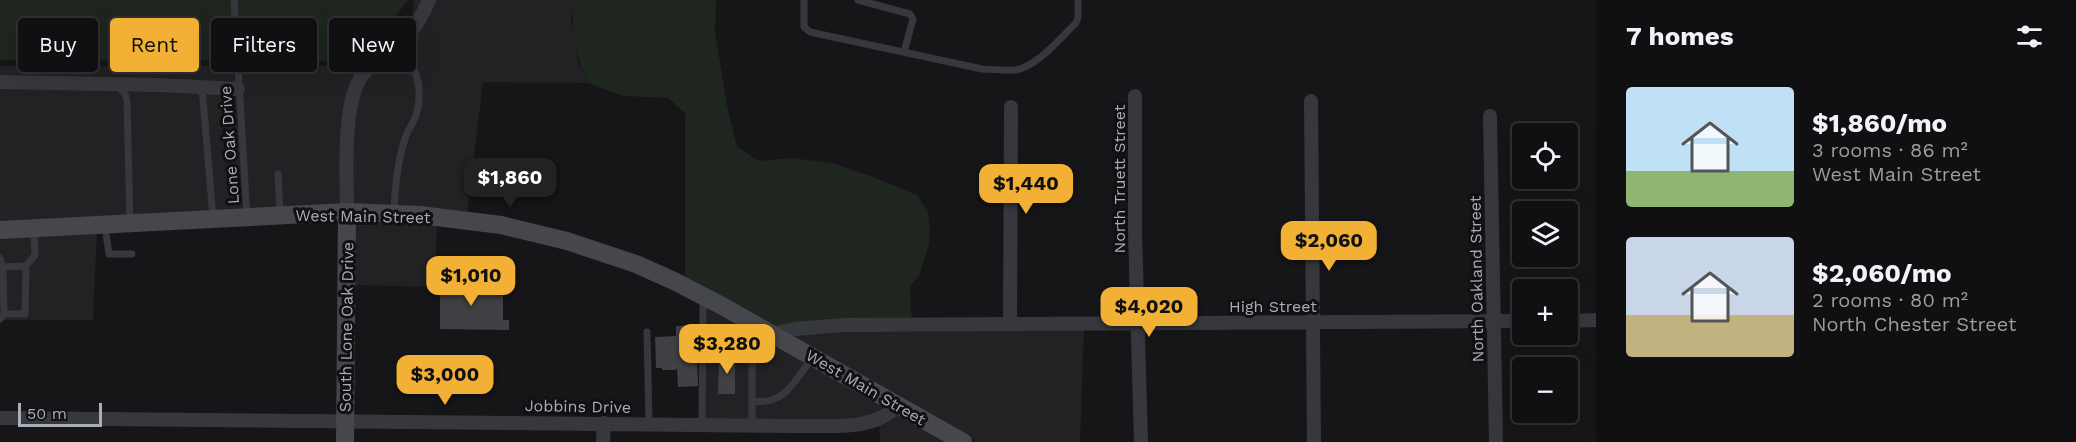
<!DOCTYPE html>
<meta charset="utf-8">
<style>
body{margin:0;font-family:"Work Sans",sans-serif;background:#19191b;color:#f1f3f6;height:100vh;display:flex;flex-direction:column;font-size:22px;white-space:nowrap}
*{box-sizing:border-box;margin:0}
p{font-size:20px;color:#9c9d9f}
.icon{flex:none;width:33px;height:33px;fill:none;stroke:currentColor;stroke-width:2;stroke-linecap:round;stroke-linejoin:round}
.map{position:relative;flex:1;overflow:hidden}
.sheet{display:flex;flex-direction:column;background:#101012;width:480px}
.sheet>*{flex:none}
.hud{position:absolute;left:18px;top:18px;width:570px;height:54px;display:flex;gap:12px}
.tools{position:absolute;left:1512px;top:123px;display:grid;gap:12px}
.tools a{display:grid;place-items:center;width:66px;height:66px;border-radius:6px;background:#101012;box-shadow:0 6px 24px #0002,0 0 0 2px #303032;font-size:30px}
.scale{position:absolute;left:18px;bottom:15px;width:84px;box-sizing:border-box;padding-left:6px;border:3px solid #a8adb8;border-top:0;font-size:16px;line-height:21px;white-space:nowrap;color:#a8adb8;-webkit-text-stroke:4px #111113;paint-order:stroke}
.price{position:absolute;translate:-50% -51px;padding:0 14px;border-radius:12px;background:#f2b134;color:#111;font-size:20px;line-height:39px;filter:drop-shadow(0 2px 3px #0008)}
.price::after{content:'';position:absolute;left:50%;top:36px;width:18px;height:14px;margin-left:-9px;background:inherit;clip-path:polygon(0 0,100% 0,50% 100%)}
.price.selected{background:#222;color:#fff}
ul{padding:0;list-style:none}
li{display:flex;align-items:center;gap:18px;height:150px;padding:0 30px}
li span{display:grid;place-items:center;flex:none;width:168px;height:120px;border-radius:6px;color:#555}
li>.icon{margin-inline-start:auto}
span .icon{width:72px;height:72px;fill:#fffc;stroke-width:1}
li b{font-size:26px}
h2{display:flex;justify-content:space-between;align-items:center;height:72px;padding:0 30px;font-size:26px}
.tag{padding:0 21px;border-radius:6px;background:#101012;box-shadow:0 6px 24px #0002,0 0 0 2px #303032;font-size:21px;line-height:54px}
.tag.selected{background:#f2b134;color:#111}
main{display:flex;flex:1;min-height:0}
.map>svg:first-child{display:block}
.built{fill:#222225}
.green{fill:#1e261f}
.building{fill:#404145}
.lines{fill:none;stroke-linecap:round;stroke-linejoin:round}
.lane{stroke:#37383d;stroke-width:7}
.street{stroke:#37383d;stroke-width:14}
.secondary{stroke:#45474d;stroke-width:18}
.labels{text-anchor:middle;stroke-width:6;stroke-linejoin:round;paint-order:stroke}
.street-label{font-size:16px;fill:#a8adb8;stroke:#111113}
</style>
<main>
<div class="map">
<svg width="1596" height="442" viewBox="0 0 1596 442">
<rect width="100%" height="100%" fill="#161618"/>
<path class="built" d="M 415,0 L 574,0 L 571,20 L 578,63 L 588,83 L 483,82 L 467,214 L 0,223 L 0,66 L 362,66 L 370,60 L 413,56 L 413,2 Z
M 353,219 L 437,224 L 435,287 L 352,285 Z
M 97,231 L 93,320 L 0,320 L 0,237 Z
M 703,307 L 756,334 L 950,442 L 880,442 L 879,426 L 704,418 Z
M 912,327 L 1084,329 L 1080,442 L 976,442 L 783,332 Z"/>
<path class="green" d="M 0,0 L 408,0 L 362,61 L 0,60 Z
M 574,0 L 716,0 L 715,32 L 727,106 L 737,147 L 759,161 L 792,158 L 832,163 L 876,178 L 917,195 L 928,211 L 930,230 L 929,245 L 919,276 L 910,286 L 912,327 L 783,332 L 685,280 L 685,113 L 668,98 L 623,96 L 588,83 C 575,56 570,29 574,0 Z"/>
<path class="building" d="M 458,274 L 472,274 L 472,286 L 493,286 L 493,295 L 503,295 L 503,320 L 509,320 L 509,330 L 440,329 L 440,286 L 457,286 Z
M 696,325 L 698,386 L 678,387 L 677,367 L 676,370 L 662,370 L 662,368 L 656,368 L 655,337 L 676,336 L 676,326 Z
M 719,356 L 735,356 L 735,394 L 718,394 Z"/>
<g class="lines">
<path class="lane" d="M 234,0 L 247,216
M 804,0 L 804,27 L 810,32 L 982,69 C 993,69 1005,71 1016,70 C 1038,66 1060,38 1076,23 L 1078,17 L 1078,0
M 858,0 L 910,14 L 913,19 L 904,52
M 117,85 L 125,94 L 127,100 L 130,223
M 202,87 L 213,218
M 278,174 L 280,215
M 394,212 C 395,187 397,162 405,139 C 407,131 412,125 415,118 C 425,91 416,66 399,45
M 105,227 L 109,254 L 132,254
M 0,258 L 3,271 L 4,314
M 2,267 L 26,266
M 0,319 L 4,314 L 25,314 L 26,266 L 35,255 L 34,229
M 647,332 L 649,424
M 752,401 C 785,406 795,380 813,357
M 702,424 L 703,298
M 752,425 L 752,366 L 756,356 L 770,334"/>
<path class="street" d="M 0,82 L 159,85 L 238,89
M 1135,96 L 1135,232 L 1141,442
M 1311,101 L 1314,442
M 1490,116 L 1496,442
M 347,212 C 347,177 341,97 365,72 C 370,66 378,62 384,57 C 407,39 417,28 429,0
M 1568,321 L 1596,320
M 1010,323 L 1011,107
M 772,334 L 795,329 L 842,325 L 1522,321
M 0,418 L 799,426 C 833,425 873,432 898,405
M 603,442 L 604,423"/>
<path class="secondary" d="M 0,230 L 347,212 L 420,215 L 501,225 L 567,241 L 636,264 L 674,281 L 724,307 L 963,442
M 345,442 L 347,212"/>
</g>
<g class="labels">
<g class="street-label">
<text transform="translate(229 145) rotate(-94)" y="6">Lone Oak Drive</text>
<text transform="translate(1119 179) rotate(-90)" y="6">North Truett Street</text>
<text transform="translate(363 216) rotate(1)" y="6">West Main Street</text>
<text transform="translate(1476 279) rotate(-91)" y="6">North Oakland Street</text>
<text x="1273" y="312">High Street</text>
<text transform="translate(346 327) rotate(-89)" y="6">South Lone Oak Drive</text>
<text transform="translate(866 387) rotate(30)" y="6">West Main Street</text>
<text transform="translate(578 406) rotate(1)" y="6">Jobbins Drive</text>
</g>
</g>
</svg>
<div class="tools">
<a><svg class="icon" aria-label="locate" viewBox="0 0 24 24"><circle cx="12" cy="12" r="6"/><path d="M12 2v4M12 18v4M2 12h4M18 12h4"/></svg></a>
<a><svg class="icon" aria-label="layers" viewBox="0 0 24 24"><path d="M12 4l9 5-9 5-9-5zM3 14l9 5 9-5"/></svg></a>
<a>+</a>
<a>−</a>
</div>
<div class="scale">50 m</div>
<b class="price selected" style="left:510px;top:209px">$1,860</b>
<b class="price" style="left:1026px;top:215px">$1,440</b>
<b class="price" style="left:1329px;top:272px">$2,060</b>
<b class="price" style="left:471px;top:307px">$1,010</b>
<b class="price" style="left:1149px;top:338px">$4,020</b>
<b class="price" style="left:727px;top:375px">$3,280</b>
<b class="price" style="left:445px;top:406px">$3,000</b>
<div class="hud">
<a class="tag">Buy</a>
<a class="tag selected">Rent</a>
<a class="tag">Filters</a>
<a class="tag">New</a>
</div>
</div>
<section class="sheet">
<h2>7 homes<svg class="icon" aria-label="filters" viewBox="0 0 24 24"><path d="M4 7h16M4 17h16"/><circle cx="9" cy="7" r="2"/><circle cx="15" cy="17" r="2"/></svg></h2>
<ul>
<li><span style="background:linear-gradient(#bfe0f5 70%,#8fb573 0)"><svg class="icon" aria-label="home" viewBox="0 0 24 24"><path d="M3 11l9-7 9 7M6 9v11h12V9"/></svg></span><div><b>$1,860/mo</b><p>3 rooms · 86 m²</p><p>West Main Street</p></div></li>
<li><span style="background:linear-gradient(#c9d6e8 65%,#c2b280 0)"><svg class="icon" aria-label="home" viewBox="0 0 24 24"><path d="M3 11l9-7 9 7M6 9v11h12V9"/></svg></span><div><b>$2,060/mo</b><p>2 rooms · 80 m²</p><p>North Chester Street</p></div></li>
</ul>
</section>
</main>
